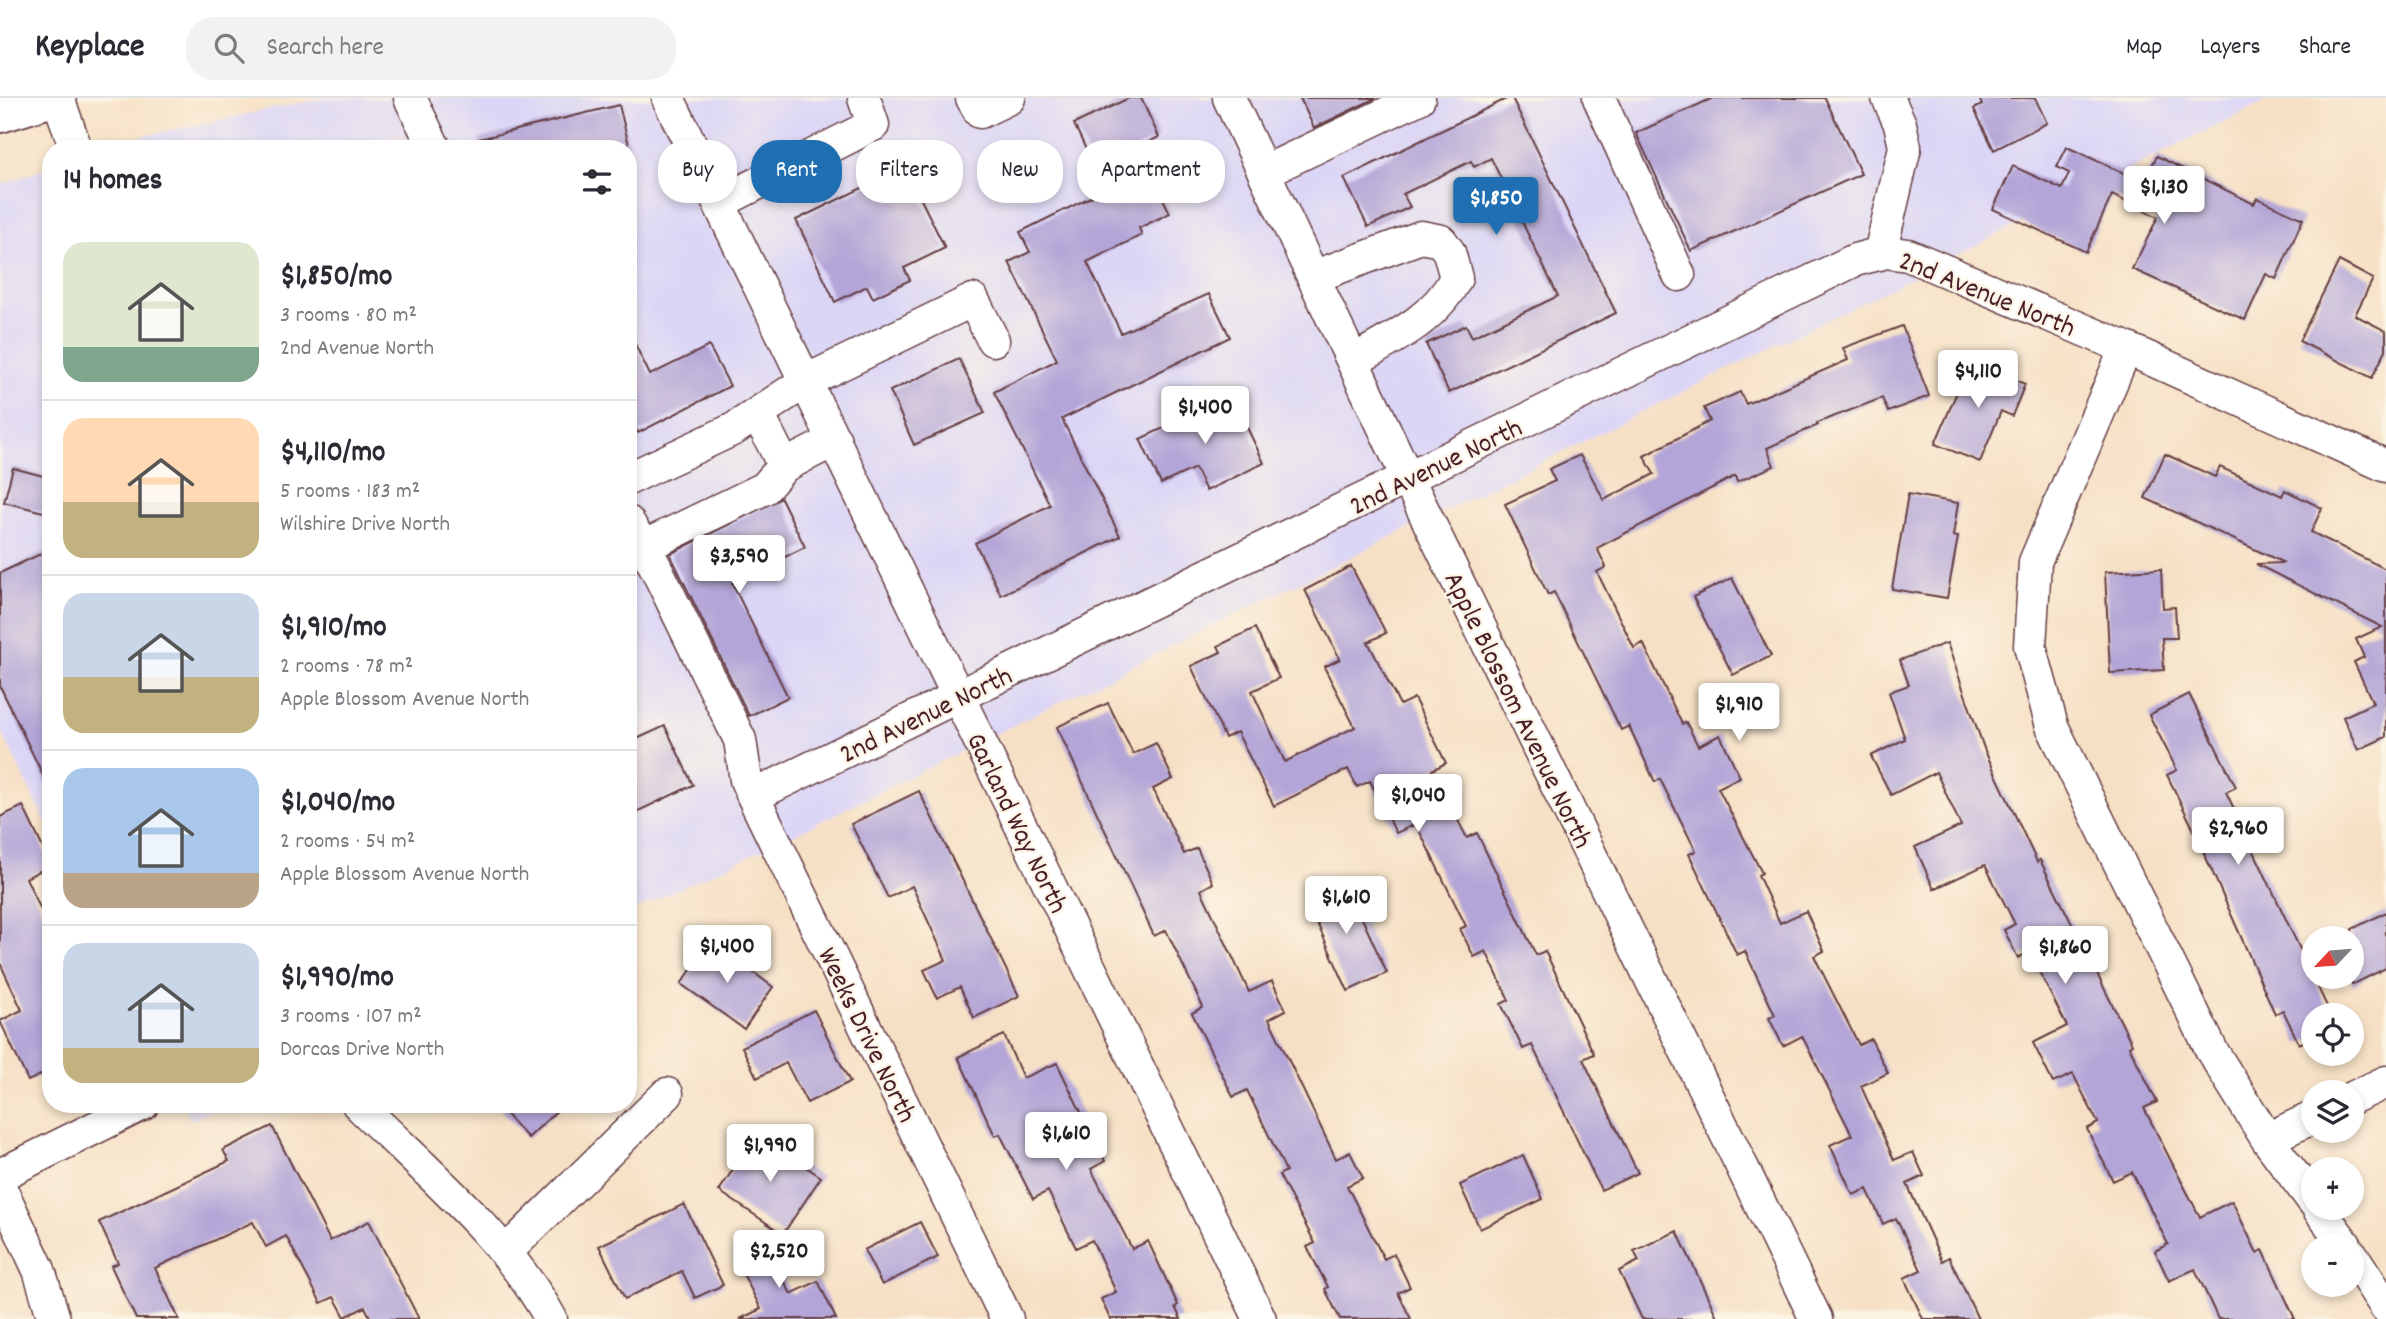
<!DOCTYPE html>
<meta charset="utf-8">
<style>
body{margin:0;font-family:Dekko,sans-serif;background:#f2f2f3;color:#2b2b33;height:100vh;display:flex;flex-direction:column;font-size:26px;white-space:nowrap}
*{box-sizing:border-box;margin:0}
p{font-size:23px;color:#7c7c81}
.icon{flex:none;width:38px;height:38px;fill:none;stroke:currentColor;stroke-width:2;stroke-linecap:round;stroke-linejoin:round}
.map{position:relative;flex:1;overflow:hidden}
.drawer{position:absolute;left:42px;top:42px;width:595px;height:973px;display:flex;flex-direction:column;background:#fff;border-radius:28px;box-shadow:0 4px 10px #0003}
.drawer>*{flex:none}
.top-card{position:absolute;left:658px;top:42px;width:665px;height:63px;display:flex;gap:14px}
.needle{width:46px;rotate:244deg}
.buttons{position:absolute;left:2301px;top:828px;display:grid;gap:14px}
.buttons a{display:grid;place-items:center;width:63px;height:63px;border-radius:50%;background:#fff;box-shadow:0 4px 10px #0003;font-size:35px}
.price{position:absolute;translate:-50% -60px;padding:0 16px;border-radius:7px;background:#fff;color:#222;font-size:23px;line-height:46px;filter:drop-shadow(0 2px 4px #0008)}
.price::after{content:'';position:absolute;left:50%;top:42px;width:21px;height:16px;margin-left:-10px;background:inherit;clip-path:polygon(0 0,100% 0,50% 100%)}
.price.on{background:#1f6fb2;color:#fff}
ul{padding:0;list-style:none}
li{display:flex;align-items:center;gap:21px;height:175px;padding:0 21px}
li+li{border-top:2px solid #e1e1e2}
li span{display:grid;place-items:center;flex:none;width:196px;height:140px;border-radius:21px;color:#555}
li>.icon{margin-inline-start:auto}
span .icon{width:84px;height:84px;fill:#fffc;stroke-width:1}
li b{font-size:30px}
h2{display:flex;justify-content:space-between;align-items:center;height:84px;padding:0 21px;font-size:30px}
.chip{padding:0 24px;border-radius:28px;background:#fff;box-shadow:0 4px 10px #0003;font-size:24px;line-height:63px}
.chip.on{background:#1f6fb2;color:#fff}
header{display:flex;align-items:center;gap:42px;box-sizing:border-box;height:98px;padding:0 35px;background:#fff;border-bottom:2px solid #e1e1e2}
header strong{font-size:33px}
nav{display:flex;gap:38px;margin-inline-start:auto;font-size:24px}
.search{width:490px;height:63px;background:#f2f2f3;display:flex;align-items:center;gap:18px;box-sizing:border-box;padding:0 24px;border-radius:28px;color:#7c7c81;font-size:26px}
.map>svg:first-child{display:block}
.built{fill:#dcd6f6}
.building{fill:#b3a5d7}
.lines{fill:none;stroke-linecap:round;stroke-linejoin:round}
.minor-casing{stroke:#643c42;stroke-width:35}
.major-casing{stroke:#643c42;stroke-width:42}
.minor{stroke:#fff;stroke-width:32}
.major{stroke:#fff;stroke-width:38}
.labels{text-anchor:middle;stroke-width:5;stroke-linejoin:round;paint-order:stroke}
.street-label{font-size:28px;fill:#4a1f2b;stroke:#fcf5e5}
</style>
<header>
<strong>Keyplace</strong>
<div class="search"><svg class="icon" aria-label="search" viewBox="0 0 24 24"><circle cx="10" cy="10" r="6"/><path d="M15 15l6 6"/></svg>Search here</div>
<nav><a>Map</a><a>Layers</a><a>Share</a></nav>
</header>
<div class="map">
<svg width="2386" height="1221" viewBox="0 0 2386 1221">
<rect width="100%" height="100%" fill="#fcf5e5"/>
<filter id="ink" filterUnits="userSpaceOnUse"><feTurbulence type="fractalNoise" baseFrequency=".0143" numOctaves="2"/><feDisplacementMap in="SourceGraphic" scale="14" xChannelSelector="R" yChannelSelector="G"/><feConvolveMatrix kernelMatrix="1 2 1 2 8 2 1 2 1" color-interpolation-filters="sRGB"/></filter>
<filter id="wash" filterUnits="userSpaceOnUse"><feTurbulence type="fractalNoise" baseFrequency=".00686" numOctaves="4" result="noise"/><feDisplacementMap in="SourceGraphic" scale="28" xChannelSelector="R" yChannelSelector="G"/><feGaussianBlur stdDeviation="1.57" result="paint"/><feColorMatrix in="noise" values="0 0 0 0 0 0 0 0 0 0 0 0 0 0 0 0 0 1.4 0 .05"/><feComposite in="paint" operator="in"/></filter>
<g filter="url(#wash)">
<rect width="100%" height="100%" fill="#f6e0c5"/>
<path class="built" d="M 325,0 L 2272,0 L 793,737 L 628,815 L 628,51 L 103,51 L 134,40 Z
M 51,69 L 51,735 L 0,630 L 0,87 Z
M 183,1006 L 224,1006 L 191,1022 Z"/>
<g id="blocks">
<path class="building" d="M 1129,0 L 1141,0 L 1159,39 L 1138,49 L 1170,115 L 1139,130 L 1142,137 L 1087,164 L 1121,235 L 1209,196 L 1230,239 L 1062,321 L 1120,438 L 1001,497 L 975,445 L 1050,407 L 994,294 L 1057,262 L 1009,164 L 1030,154 L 1020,134 L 1105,92 L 1074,26 Z
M 1300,0 L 1376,0 L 1314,30 Z
M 1508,0 L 1512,0 L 1616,215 L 1449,295 L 1426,246 L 1466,227 L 1472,239 L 1558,198 L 1491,60 L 1474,69 L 1471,63 L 1403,96 L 1410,109 L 1368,129 L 1344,80 Z
M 1713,0 L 1825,0 L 1861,76 L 1691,153 L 1636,35 Z
M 1979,0 L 2035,0 L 2047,25 L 1994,52 L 1974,11 L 1982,7 Z
M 619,7 L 630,51 L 481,51 L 479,41 Z
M 2067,49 L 2143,84 L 2157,58 L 2254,106 L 2257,100 L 2303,121 L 2276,181 L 2266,176 L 2245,222 L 2132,171 L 2158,119 L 2112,97 L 2086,154 L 1993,111 L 2013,68 L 2062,91 L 2069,75 L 2057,69 Z
M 905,69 L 945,150 L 904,170 L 910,182 L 873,200 L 867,188 L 835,204 L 796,122 Z
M 2339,163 L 2373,181 L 2355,217 L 2386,233 L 2386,252 L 2372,280 L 2299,243 Z
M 1902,228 L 1929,298 L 1888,314 L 1882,300 L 1817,325 L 1818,327 L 1767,350 L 1774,368 L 1737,384 L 1735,378 L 1597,450 L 1606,469 L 1597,474 L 1634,550 L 1643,545 L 1682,626 L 1686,624 L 1698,648 L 1720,637 L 1740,679 L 1718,690 L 1762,775 L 1758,777 L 1780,825 L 1806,813 L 1824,853 L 1814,858 L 1859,947 L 1871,941 L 1888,975 L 1861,988 L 1894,1062 L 1913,1054 L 1924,1078 L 1907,1086 L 1942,1163 L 1949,1159 L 1978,1221 L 1923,1221 L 1904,1180 L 1921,1172 L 1896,1120 L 1883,1126 L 1867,1091 L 1853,1097 L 1830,1047 L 1852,1037 L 1802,938 L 1783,948 L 1769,920 L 1775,917 L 1745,853 L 1737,857 L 1689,756 L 1696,753 L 1660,681 L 1655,684 L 1629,628 L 1621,632 L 1554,494 L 1548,497 L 1505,406 L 1555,383 L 1549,371 L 1580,357 L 1604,402 L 1654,376 L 1644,358 L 1710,323 L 1704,310 L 1740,294 L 1746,306 L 1848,262 L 1843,250 Z
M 628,232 L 650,277 L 709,248 L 730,288 L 638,335 L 628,315 Z
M 959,261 L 985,315 L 914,347 L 890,293 Z
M 1970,263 L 2025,286 L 2012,318 L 2001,313 L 1980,364 L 1935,346 Z
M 1232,298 L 1264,365 L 1206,393 L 1195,370 L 1161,386 L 1140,341 Z
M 2165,356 L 2215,379 L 2220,369 L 2282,398 L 2285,392 L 2322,410 L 2311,434 L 2386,471 L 2386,639 L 2358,652 L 2343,619 L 2373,605 L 2354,564 L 2364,559 L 2356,541 L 2382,529 L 2256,466 L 2284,465 L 2145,400 Z
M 13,370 L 51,380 L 51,416 L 4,404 Z
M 1908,396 L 1958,405 L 1953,438 L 1958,439 L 1947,500 L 1892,491 Z
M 781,400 L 805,449 L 732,485 L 788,599 L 749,618 L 670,456 Z
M 51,451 L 51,694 L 0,588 L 0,475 Z
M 1351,468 L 1386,535 L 1368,544 L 1400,607 L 1414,600 L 1446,665 L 1432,672 L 1467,740 L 1477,735 L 1536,857 L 1545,853 L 1594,956 L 1583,961 L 1638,1075 L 1601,1092 L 1532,947 L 1523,951 L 1501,906 L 1509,902 L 1486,853 L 1474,859 L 1460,831 L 1466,828 L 1416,726 L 1396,735 L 1370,683 L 1357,689 L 1348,671 L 1274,708 L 1237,634 L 1225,640 L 1191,568 L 1221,554 L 1218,548 L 1255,530 L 1279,580 L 1252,593 L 1285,664 L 1355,629 L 1324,569 L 1340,561 L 1305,492 Z
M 2161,471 L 2163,510 L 2175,509 L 2177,540 L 2162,540 L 2164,572 L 2110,575 L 2105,474 Z
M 1732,480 L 1771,558 L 1733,577 L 1693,499 Z
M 1947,545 L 1985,653 L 2037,764 L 2040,762 L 2132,946 L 2129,948 L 2157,1004 L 2144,1010 L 2174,1069 L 2200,1119 L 2232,1103 L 2257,1155 L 2263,1152 L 2295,1221 L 2218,1221 L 2195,1171 L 2169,1183 L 2155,1153 L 2168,1146 L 2132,1074 L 2113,1083 L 2087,1031 L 2098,1025 L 2073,976 L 2053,985 L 2033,945 L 2067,928 L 2029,854 L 2018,860 L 2004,832 L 2015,826 L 1985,767 L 1934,791 L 1915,749 L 1961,728 L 1936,674 L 1891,697 L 1871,658 L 1905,641 L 1889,594 L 1909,587 L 1900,562 Z
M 2189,596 L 2236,689 L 2226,694 L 2331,917 L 2314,917 L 2314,939 L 2299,946 L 2283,912 L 2275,916 L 2193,730 L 2167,677 L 2177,672 L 2149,617 Z
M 1108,605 L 1133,656 L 1156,645 L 1173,681 L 1153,691 L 1184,756 L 1197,750 L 1213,785 L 1201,792 L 1249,894 L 1272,883 L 1286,912 L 1269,921 L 1336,1061 L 1350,1054 L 1363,1080 L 1347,1088 L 1384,1161 L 1394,1156 L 1410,1189 L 1398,1195 L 1411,1221 L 1340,1221 L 1325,1191 L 1328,1189 L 1307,1149 L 1315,1145 L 1279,1077 L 1286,1073 L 1247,992 L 1233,999 L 1192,915 L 1203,909 L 1166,832 L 1154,838 L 1057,629 Z
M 665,628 L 693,687 L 628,718 L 628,645 Z
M 919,693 L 1019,898 L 974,920 L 960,889 L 937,900 L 924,872 L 946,862 L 912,788 L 888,800 L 851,726 Z
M 23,708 L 51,767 L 26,780 L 51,833 L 51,972 L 28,983 L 0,923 L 22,912 L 0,865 L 0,719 Z
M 1345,783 L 1387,875 L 1348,893 L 1306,801 Z
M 2386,814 L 2386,870 L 2352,887 L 2352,831 Z
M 712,843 L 773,889 L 744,931 L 681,886 Z
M 814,912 L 850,984 L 807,1005 L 786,965 L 757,980 L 742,949 Z
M 1004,937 L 1023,980 L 1057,965 L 1105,1063 L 1091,1071 L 1132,1151 L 1148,1143 L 1178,1207 L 1175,1209 L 1181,1221 L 1110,1221 L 1101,1201 L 1116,1194 L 1092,1142 L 1076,1150 L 1048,1093 L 1033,1101 L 1000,1036 L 995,1038 L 958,959 Z
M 496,1006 L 564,1006 L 528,1040 Z
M 272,1028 L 330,1143 L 369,1123 L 419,1221 L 371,1221 L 365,1209 L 345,1219 L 334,1199 L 321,1205 L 286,1138 L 266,1149 L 253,1124 L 155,1170 L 179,1221 L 136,1221 L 111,1168 L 118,1165 L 99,1124 L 229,1063 L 223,1052 Z
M 756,1036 L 821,1079 L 783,1136 L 719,1093 Z
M 1523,1057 L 1543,1101 L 1480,1131 L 1460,1087 Z
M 684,1106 L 723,1187 L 695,1200 L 682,1173 L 625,1201 L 599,1148 Z
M 920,1124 L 938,1159 L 882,1187 L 864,1152 Z
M 1677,1133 L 1718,1221 L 1642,1221 L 1619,1173 L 1639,1163 L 1634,1153 Z
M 763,1143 L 791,1196 L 818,1183 L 836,1221 L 740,1221 L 761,1211 L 734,1158 Z"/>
</g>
</g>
<g filter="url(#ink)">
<use href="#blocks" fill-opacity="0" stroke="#643c42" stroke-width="2"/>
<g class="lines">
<g class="minor-casing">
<path id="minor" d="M 58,0 L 76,51
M 410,0 L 435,51
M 668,0 L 1260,1221
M 972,0 L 980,14 L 1009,0
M 1229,0 L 1408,381 L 1816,1221
M 1599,0 L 1679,177
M 1264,74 L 1419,0
M 719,105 L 873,27 L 864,0
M 1880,156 L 1905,49 L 1900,26 L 1888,0
M 1313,179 L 1421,139 L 1441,143 L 1449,154 L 1456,180 C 1434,222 1393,240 1353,263
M 2126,250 L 2035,464 L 2030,548 L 2052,628 L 2212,953 L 2267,1041 L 2314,1104
M 758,316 L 784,368 L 835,342
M 628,381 L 734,331 L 806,283 L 973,202 L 993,242
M 628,424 L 654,466 L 740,642 L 746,682 L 753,698 L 1007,1221
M 643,449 L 765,390 L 784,368
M 753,698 L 1855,162 L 1885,154 L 1908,157 L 2126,250 L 2386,368
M 2352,1000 L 2386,984
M 358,1006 C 423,1071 507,1140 551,1221
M 2267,1041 L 2314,1019
M 0,1077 L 143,1006
M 0,1089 L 39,1172 L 54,1221
M 2318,1110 L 2346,1148
M 506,1154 L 667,996
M 2352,1157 L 2386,1209"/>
</g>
<g class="major-casing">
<path id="major" d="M 0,15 L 49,0"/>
</g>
<use href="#minor" class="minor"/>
<use href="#major" class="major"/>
</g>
</g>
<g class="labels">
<g class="street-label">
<text transform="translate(1988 194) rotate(22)" y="10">2nd Avenue North</text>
<text transform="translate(1435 367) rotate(-26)" y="10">2nd Avenue North</text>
<text transform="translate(1520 611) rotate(64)" y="10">Apple Blossom Avenue North</text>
<text transform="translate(925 615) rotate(-26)" y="10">2nd Avenue North</text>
<text transform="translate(1019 724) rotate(64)" y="10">Garland Way North</text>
<text transform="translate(869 936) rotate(64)" y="10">Weeks Drive North</text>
</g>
</g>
</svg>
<div class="buttons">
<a><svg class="needle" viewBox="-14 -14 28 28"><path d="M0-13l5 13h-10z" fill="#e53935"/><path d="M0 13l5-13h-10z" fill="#7c7c81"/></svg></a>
<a><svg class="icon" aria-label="locate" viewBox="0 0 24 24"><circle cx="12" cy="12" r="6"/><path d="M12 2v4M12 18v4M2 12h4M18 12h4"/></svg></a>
<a><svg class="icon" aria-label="layers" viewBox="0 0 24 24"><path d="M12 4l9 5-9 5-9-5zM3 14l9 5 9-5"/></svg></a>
<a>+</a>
<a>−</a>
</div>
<b class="price" style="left:2164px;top:128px">$1,130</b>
<b class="price on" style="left:1496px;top:139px">$1,850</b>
<b class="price" style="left:1978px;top:312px">$4,110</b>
<b class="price" style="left:1205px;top:348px">$1,400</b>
<b class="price" style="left:739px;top:497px">$3,590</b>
<b class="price" style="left:1739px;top:645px">$1,910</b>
<b class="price" style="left:1418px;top:736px">$1,040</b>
<b class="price" style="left:2238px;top:769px">$2,960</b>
<b class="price" style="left:1346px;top:838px">$1,610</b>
<b class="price" style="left:727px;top:887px">$1,400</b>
<b class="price" style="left:2065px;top:888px">$1,860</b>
<b class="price" style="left:1066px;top:1074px">$1,610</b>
<b class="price" style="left:770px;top:1086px">$1,990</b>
<b class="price" style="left:779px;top:1192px">$2,520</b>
<div class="top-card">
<a class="chip">Buy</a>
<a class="chip on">Rent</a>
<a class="chip">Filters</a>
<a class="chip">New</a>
<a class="chip">Apartment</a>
</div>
<section class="drawer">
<h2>14 homes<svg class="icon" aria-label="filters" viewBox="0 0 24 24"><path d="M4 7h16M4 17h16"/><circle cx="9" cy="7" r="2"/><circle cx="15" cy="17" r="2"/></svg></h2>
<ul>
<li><span style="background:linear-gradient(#dfe7d0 75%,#7fa58c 0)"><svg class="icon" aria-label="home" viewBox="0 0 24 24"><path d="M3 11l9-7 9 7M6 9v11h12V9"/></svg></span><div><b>$1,850/mo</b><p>3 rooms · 80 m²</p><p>2nd Avenue North</p></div></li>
<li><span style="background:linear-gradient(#ffd9b3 60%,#c2b280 0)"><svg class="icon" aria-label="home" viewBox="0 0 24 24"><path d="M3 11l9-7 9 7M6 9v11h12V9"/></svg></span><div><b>$4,110/mo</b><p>5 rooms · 183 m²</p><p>Wilshire Drive North</p></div></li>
<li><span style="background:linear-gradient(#c9d6e8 60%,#c2b280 0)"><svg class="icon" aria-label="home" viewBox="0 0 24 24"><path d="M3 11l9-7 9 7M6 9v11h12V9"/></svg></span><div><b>$1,910/mo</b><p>2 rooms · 78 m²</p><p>Apple Blossom Avenue North</p></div></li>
<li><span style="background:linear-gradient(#a9c7e8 75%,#b9a48a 0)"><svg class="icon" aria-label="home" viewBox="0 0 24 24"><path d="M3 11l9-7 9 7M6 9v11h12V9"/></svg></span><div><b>$1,040/mo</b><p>2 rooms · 54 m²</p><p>Apple Blossom Avenue North</p></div></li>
<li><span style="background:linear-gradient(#c9d6e8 75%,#c2b280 0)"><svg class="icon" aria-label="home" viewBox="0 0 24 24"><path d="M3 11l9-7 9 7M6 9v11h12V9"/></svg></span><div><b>$1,990/mo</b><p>3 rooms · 107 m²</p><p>Dorcas Drive North</p></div></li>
</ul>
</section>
</div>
